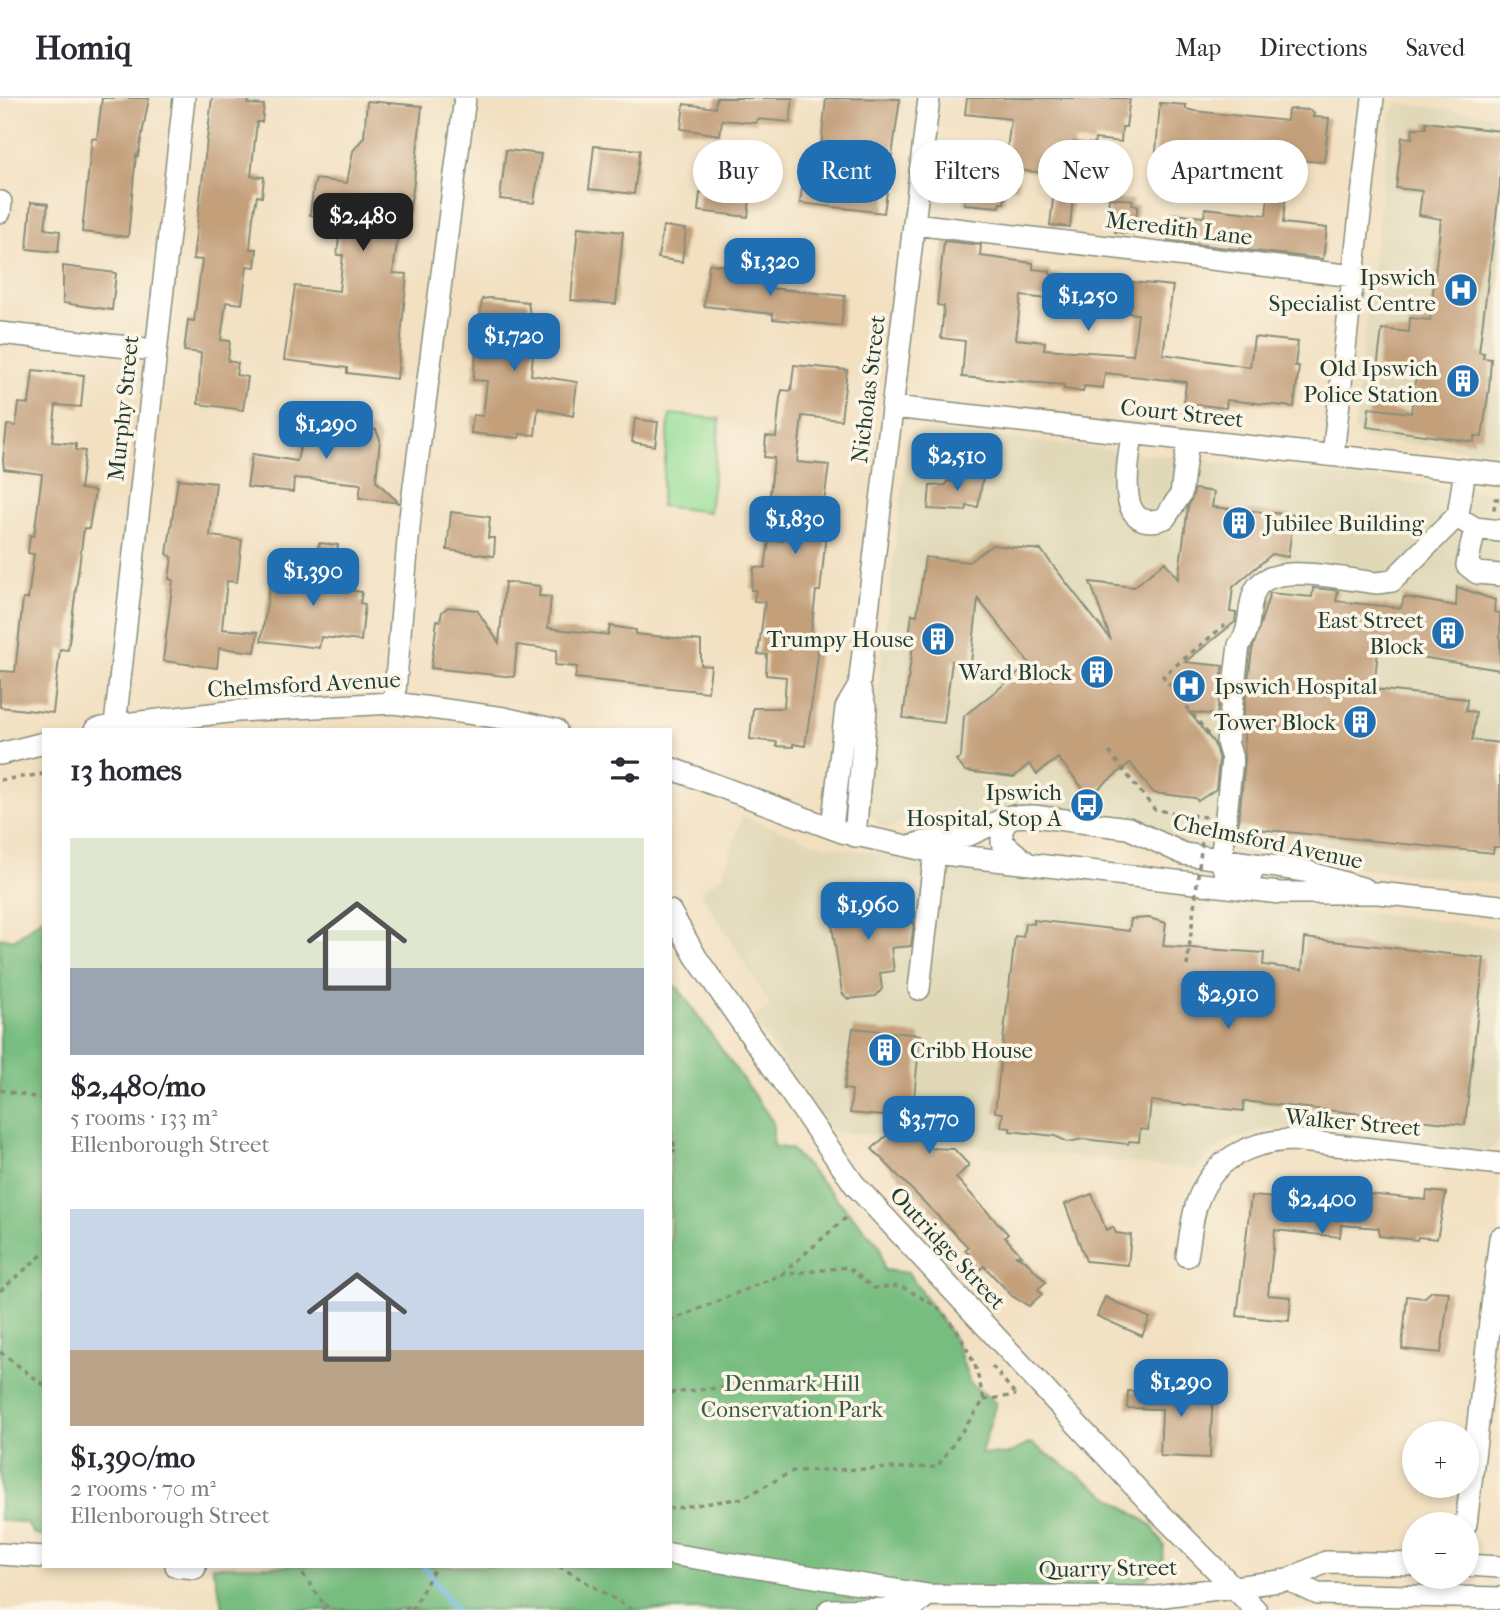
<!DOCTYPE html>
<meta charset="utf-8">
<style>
body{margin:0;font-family:"IM FELL French Canon",serif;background:#f7f7f7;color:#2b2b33;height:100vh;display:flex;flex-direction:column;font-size:26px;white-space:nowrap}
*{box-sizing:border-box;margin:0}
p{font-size:23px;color:#7c7c81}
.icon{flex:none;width:38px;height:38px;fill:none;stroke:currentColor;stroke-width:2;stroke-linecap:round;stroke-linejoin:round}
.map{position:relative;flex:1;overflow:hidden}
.side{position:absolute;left:42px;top:630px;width:630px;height:840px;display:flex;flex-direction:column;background:#fff;border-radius:0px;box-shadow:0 4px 10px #0003}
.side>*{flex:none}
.hud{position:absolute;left:693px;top:42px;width:665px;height:63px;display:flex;gap:14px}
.controls{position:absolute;left:1402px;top:1323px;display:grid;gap:14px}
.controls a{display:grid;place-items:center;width:77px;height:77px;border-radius:50%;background:#fff;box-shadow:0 4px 10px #0003;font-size:35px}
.price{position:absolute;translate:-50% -60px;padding:0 16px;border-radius:14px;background:#1f6fb2;color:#fff;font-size:23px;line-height:46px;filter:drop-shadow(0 2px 4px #0008)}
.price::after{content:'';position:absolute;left:50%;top:42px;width:21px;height:16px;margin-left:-10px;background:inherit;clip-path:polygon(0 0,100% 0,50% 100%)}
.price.active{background:#222;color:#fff}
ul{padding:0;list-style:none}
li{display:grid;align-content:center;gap:14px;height:371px;padding:0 28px}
li span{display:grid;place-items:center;height:217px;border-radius:0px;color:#555}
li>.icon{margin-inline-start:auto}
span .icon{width:126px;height:126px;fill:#fffc;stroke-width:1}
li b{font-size:30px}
h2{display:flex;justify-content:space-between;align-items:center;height:84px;padding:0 28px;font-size:30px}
.pill{padding:0 24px;border-radius:32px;background:#fff;box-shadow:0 4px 10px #0003;font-size:24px;line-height:63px}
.pill.active{background:#1f6fb2;color:#fff}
header{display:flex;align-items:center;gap:42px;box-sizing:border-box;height:98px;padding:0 35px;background:#fff;border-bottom:2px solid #e1e1e2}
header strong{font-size:33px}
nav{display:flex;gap:38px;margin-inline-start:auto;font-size:24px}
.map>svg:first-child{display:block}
.built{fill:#e0d8b7}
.green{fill:#96de98;stroke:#5a8e66;stroke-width:2}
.forest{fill:#78bd80;stroke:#4c7d5a;stroke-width:2}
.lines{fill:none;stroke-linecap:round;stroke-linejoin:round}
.stream{stroke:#70b7e7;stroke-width:6}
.building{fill:#c39f7a;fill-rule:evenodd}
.minor-casing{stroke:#888e7a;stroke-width:24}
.path{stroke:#888e7a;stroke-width:3.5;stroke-dasharray:5 5;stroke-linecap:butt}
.minor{stroke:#fff;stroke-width:21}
.path-bridge{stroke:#888e7a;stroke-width:3.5;stroke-dasharray:5 5;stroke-linecap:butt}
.labels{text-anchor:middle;stroke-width:7;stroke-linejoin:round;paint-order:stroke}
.street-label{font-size:23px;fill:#1f3d34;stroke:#fcf5e5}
.poi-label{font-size:23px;fill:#1f3d34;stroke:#fcf5e5;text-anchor:end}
.park-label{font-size:23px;fill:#375d48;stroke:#fcf5e5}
</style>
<header>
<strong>Homiq</strong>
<nav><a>Map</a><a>Directions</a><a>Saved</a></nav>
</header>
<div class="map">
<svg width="1500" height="1512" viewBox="0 0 1500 1512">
<rect width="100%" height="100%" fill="#fcf5e5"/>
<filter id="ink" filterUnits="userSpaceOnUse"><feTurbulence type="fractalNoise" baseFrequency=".0143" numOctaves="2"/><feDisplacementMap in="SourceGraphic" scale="14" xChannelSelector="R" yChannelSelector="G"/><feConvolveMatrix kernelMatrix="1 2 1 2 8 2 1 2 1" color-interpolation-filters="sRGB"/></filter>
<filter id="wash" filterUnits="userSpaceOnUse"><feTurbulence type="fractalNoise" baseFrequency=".00686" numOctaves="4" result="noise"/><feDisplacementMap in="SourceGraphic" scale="28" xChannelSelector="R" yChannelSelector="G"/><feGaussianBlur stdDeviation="1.57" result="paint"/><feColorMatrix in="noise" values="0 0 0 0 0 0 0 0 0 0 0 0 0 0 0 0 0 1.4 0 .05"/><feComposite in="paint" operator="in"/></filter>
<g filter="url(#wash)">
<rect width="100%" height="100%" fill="#f2e0c1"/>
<path class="built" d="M 1402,6 L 1500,18 L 1500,351 L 1494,355 L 1364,341 L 1354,332 L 1390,18 L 1395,7 Z
M 923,331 L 1500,395 L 1500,786 L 1184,750 L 1142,726 L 961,729 L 946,724 L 905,723 L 887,731 L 878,727 L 866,711 L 865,697 L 908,343 L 912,334 Z
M 742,718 L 811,744 L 847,751 L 1500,830 L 1500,1042 L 1490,1051 L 1475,1054 L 1297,1032 L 1268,1031 L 1231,1042 L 1210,1056 L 1195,1072 L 831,1033 L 753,920 L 770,907 L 700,793 L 722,779 Z"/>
<path class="green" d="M 670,316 L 720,321 L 709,414 L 660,408 Z"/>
<path class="forest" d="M 44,818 L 44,1439 L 34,1436 L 26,1425 L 0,1422 L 0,839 L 14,842 Z
M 670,885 L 679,891 L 773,1024 L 773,1048 L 791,1051 L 880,1148 L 884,1172 L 908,1175 L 955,1242 L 970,1285 L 996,1305 L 981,1356 L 1006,1357 L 1031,1345 L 1151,1427 L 1164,1448 L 1162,1467 L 1131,1493 L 858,1512 L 224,1512 L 212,1468 L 670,1468 Z"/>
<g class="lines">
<path class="stream" d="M 424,1468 L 455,1512"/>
</g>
<g id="blocks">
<path class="building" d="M 102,0 L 149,0 L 138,58 L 136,57 L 128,139 L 82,134 L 92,40 L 97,41 Z
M 212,0 L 249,0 L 248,6 L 264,7 L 262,24 L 257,24 L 251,78 L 264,79 L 262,99 L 257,98 L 253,119 L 250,151 L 257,151 L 255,169 L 247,168 L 242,206 L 226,204 L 221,242 L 230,243 L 228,263 L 238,265 L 236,277 L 248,279 L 243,312 L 198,306 L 201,255 L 184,253 L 188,222 L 194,223 L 202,162 L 193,161 Z
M 716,0 L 793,0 L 790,24 L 757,21 L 756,25 L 722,22 L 720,37 L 681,31 L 684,6 L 715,10 Z
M 826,0 L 900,1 L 884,115 L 800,105 L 806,59 L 820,60 Z
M 967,0 L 1130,0 L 1126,29 L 1122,29 L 1121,44 L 1095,41 L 1094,46 L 1074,44 L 1073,53 L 1066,53 L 1063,77 L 1019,72 L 1017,90 L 1006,89 L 1004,105 L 1000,105 L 999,109 L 964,106 L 965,100 L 961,99 L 963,83 L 966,71 L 987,74 L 990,69 L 1000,70 L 1002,51 L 1007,52 L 1011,21 L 965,16 Z
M 367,3 L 422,8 L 413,92 L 406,130 L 399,130 L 393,175 L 407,176 L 397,281 L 347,275 L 347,270 L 284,262 L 295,188 L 339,193 L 343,157 L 337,157 L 341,122 L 310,117 L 313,92 L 316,81 L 347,85 L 353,53 L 364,39 Z
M 1160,5 L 1186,7 L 1186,11 L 1194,13 L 1287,23 L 1288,12 L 1293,11 L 1309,12 L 1314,15 L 1313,19 L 1329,20 L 1324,64 L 1289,62 L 1283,125 L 1327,130 L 1323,161 L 1168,143 L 1170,116 L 1204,119 L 1205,110 L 1266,117 L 1270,80 L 1215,75 L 1216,64 L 1184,62 L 1184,69 L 1155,66 Z
M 1426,24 L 1500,33 L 1500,87 L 1479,254 L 1484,255 L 1483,260 L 1491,261 L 1489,291 L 1482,339 L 1474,338 L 1474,344 L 1367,329 L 1369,310 L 1411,315 L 1416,275 L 1377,271 L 1382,231 L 1409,234 L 1410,220 L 1430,222 L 1441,121 L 1419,117 L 1422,93 L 1396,90 L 1402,39 L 1412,40 L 1413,30 L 1426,30 Z
M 594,48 L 640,52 L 634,96 L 589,91 Z
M 506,52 L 541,56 L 534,105 L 500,101 Z
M 1055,85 L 1074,87 L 1070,129 L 1050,127 Z
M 700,95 L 750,101 L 748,119 L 698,113 Z
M 1109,100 L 1133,102 L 1132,107 L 1138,108 L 1133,136 L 1115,134 L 1116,126 L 1107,125 Z
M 31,104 L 48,106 L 45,131 L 60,133 L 58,154 L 27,151 Z
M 663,128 L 686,131 L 682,164 L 658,160 Z
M 578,129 L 623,134 L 616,206 L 571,202 Z
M 944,143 L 981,147 L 980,158 L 1033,165 L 1033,171 L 1050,173 L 1050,176 L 1173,188 L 1163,256 L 1250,269 L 1254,239 L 1298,244 L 1295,268 L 1299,268 L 1294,309 L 1227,302 L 1226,310 L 1184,305 L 1186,284 L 1105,275 L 1103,290 L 1084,288 L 1083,294 L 1064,291 L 1064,287 L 962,279 L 965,243 L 941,240 L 944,208 L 937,207 ZM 1021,198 L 1077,204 L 1092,210 L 1138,216 L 1133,257 L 1044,251 L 1045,244 L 1016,241 Z
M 709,166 L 735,169 L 735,173 L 754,175 L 753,181 L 771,183 L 770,190 L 845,198 L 841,228 L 773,221 L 773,216 L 704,208 Z
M 63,168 L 116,175 L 112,212 L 63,205 Z
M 490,200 L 528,204 L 530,217 L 537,218 L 531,277 L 577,284 L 573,318 L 538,310 L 535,337 L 520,336 L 519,340 L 471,335 L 473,317 L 483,318 L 487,283 L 473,282 L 482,201 Z
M 794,267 L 847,272 L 841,322 L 802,318 L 797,364 L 829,367 L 820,434 L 826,435 L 822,476 L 820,493 L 816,493 L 810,544 L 819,545 L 815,583 L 805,648 L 793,646 L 793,649 L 776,648 L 777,644 L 750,641 L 753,610 L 784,610 L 786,579 L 766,577 L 767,557 L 758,556 L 765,504 L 754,503 L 756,492 L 751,492 L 754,469 L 765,470 L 769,442 L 783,443 L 788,411 L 775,410 L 775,406 L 769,405 L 774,360 L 764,359 L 766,338 L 776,339 L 780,300 L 782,292 L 791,293 Z
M 33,272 L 84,277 L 81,309 L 56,307 L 52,344 L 76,346 L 76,352 L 85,353 L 80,391 L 95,393 L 89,431 L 84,430 L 68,552 L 60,551 L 53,615 L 0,609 L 0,573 L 15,574 L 23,501 L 28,501 L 34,456 L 28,455 L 30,437 L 34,438 L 42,376 L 4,371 L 3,362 L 7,327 L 16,328 L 19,305 L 29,306 Z
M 342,321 L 351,321 L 358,331 L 376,332 L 380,341 L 376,383 L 399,405 L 359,400 L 361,386 L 320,382 L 294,380 L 293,394 L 247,389 L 252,356 L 297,363 L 302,340 L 313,327 L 332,328 Z
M 635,321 L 658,324 L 655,348 L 632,344 Z
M 956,373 L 983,379 L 978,409 L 967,408 L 966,413 L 928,411 L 930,388 L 946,387 L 947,383 L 955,384 Z
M 178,381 L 216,385 L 210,438 L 242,442 L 237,484 L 227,483 L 222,531 L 258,534 L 255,554 L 219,550 L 217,570 L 163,563 L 173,482 L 169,481 L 172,459 L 167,456 Z
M 1195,391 L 1214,394 L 1212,409 L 1294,417 L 1288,459 L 1272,456 L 1233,489 L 1230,514 L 1236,515 L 1235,524 L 1185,564 L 1223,568 L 1217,617 L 1189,614 L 1214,645 L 1219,662 L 1216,691 L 1198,703 L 1195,700 L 1154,695 L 1130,665 L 1089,698 L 1058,660 L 1037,676 L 1029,666 L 1014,679 L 965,673 L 956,662 L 961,659 L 964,618 L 1030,566 L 978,501 L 971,565 L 952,563 L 944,625 L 903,620 L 914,539 L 909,538 L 912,516 L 917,517 L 925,459 L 969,464 L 992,447 L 1041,452 L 1111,542 L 1090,484 L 1134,489 L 1165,464 L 1178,481 L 1188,409 Z
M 451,414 L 490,419 L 488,440 L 495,440 L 494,458 L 447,452 Z
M 319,445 L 338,447 L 333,490 L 362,494 L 360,505 L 365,506 L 361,543 L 321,539 L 319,550 L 261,543 L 271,480 L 314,485 Z
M 505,484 L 540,488 L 539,498 L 551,499 L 548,530 L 608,537 L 610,528 L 636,532 L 636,536 L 701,543 L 701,567 L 711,568 L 708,594 L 575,580 L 577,569 L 555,567 L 557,552 L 517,547 L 514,579 L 431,570 L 437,522 L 440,523 L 442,514 L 448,509 L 477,512 L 499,545 Z
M 1457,489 L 1495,502 L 1494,514 L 1500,515 L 1500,572 L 1378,552 L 1374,591 L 1467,601 L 1466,613 L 1476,614 L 1472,642 L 1500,645 L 1500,749 L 1494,749 L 1493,755 L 1238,729 L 1245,662 L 1243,620 L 1252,552 L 1270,495 L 1312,499 L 1313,490 L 1333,492 L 1338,493 L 1336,503 L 1401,510 L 1404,499 L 1456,508 Z
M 900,796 L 905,825 L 914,824 L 911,848 L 891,850 L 894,873 L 880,875 L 882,891 L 876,898 L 848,901 L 842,895 L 829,806 Z
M 1149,820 L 1166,825 L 1163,848 L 1264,855 L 1263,867 L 1302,872 L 1305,840 L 1484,860 L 1465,1027 L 1260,1005 L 1244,1003 L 1243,1013 L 1151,1003 L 1148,1032 L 1140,1031 L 1139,1044 L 1129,1043 L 1128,1046 L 1083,1041 L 1068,1044 L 1055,1038 L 1010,1033 L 1010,1030 L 1001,1029 L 1003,1015 L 995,1014 L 1015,838 L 1023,839 L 1025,825 L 1034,826 L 1034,822 L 1129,833 L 1131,821 Z
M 853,930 L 920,937 L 911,1032 L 927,1050 L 954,1051 L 969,1067 L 956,1080 L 1008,1136 L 1005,1139 L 1021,1157 L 1015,1157 L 1025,1162 L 1046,1184 L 1038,1191 L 1042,1196 L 1029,1208 L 1012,1198 L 984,1168 L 981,1171 L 965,1152 L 968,1149 L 872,1051 L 905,1020 L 850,1015 L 852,992 L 844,991 Z
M 1427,1093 L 1446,1095 L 1437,1141 L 1418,1139 L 1417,1142 L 1379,1138 L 1379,1130 L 1341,1127 L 1340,1139 L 1275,1132 L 1268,1197 L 1291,1199 L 1289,1223 L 1237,1218 L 1251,1098 L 1367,1107 L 1368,1096 L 1426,1102 Z
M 1092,1096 L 1106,1132 L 1113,1129 L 1116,1135 L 1131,1137 L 1128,1167 L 1086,1163 L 1065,1106 Z
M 1432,1193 L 1449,1194 L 1441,1255 L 1402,1251 L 1407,1198 L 1424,1200 Z
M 1105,1199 L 1150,1220 L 1142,1238 L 1097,1218 Z
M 1170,1289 L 1213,1290 L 1210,1360 L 1160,1358 L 1162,1311 L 1127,1310 L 1128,1293 L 1167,1295 Z"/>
</g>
</g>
<g filter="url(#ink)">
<use href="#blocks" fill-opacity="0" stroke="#888e7a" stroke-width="2"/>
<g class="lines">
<g class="minor-casing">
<path id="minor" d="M 0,114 L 1,104
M 914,126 L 1354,178
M 0,235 L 155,252
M 893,309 L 1500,376
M 1132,336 C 1129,361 1112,439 1165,420 L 1181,396 L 1188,343
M 1333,357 L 1373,0
M 1457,419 L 1475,430 L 1467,467 L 1477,475 L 1500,477
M 1475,430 L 1500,433
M 394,605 L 410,419 L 465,0
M 115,627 L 184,0
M 95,632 L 115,627 L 237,613 L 394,605 L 504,620 L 556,632
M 0,656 L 44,645
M 670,670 L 842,734 L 943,756 L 1280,795 L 1378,795 L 1500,808
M 1011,718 L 1002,731 L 1002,744 L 1026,764
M 832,730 L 846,610 L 859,588 L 929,0
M 855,738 L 866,612 L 859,588
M 919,745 L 969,737 L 1008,719 L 1033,718 L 1128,730 L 1184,756 L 1305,773 L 1365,791
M 1251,778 L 1225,774 L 1221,764 L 1232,661 L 1227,644 L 1239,547 C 1252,532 1247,512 1254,495 C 1267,460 1348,483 1377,485 L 1392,483 L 1458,417 L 1465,372
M 670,813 L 696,859 L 854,1086 L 1149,1404 L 1256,1512
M 919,891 L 935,754
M 1187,1158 C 1191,1137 1192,1112 1202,1093 C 1219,1057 1256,1043 1293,1042 L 1500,1066
M 1466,1426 L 1500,1140
M 0,1456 L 44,1459
M 670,1456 L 928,1497 L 1156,1499 L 1288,1482 L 1326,1464 L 1414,1466
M 1466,1467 L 1500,1469
M 176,1468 L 195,1470
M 1288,1482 L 1318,1496 L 1500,1500
M 829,1512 L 911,1511 L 928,1497"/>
</g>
<path class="path" d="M 1494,412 L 1495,401 L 1500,401
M 1208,636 L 1163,578 L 1225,527
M 0,682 L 44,676
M 0,992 L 44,1001
M 670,1034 L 676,1053 L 670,1053
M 782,1176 L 849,1117
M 0,1193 L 44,1155
M 670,1223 L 780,1177 L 848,1169 L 873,1190 L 901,1188 L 937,1209 L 957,1232 L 975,1267 L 984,1302 L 937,1369 L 793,1373 L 743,1400 L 670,1411
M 0,1254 L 44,1287
M 992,1268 L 1016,1297
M 670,1295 L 813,1280
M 984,1302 L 1016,1297
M 297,1468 L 324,1506 L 324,1512
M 559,1468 L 633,1512
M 324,1506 L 334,1512
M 395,1512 L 411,1509
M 412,1512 L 436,1468"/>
<use href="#minor" class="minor"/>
<path class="path-bridge" d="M 1109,654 L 1155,712 L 1205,719 L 1187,868"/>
</g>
</g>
<defs>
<g id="hospital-disc" transform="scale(1.75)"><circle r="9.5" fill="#1f6fb2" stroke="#fcf5e5"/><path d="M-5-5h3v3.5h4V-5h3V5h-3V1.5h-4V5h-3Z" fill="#fff"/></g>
<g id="building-disc" transform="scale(1.75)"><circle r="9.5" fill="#1f6fb2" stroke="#fcf5e5"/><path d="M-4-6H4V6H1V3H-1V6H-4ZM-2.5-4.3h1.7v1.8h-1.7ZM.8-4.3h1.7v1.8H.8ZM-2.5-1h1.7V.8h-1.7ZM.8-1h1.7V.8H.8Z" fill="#fff"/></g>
<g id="bus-disc" transform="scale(1.75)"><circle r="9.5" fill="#1f6fb2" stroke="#fcf5e5"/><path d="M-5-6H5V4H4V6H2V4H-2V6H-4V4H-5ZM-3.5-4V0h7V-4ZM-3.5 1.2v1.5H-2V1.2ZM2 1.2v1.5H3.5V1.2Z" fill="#fff"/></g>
</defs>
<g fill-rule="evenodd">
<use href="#hospital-disc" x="1461" y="192"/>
<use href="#building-disc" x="1463" y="283"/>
<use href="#building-disc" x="1239" y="425"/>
<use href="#building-disc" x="1448" y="535"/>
<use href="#building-disc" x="938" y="541"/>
<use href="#building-disc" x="1097" y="574"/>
<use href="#hospital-disc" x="1189" y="588"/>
<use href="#building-disc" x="1360" y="624"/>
<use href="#bus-disc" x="1087" y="707"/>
<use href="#building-disc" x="885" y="952"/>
</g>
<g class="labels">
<g class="street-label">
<text transform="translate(1179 130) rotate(7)" y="8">Meredith Lane</text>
<text transform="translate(868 291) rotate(-83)" y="8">Nicholas Street</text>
<text transform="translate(123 310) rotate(-84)" y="8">Murphy Street</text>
<text transform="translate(1182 315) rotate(6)" y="8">Court Street</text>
<text transform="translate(304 586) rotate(-3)" y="8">Chelmsford Avenue</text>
<text transform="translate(1268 743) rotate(12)" y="8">Chelmsford Avenue</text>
<text transform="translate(1353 1024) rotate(5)" y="8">Walker Street</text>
<text transform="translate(948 1150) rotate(47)" y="8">Outridge Street</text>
<text transform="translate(1108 1470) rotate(-1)" y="8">Quarry Street</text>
</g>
<g class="poi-label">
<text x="1436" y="187">Ipswich<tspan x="1436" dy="26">Specialist Centre</tspan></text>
<text x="1438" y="278">Old Ipswich<tspan x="1438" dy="26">Police Station</tspan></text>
<text x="1264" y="433" text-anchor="start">Jubilee Building</text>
<text x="1424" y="530">East Street<tspan x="1424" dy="26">Block</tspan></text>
<text x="914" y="549">Trumpy House</text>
<text x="1072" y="582">Ward Block</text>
<text x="1214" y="596" text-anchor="start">Ipswich Hospital</text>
<text x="1336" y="632">Tower Block</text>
<text x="1062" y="702">Ipswich<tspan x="1062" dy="26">Hospital, Stop A</tspan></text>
<text x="910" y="960" text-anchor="start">Cribb House</text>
</g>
<g class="park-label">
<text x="792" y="1293">Denmark Hill<tspan x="792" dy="26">Conservation Park</tspan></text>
</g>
</g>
</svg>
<div class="controls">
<a>+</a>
<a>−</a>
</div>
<b class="price active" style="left:363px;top:155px">$2,480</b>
<b class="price" style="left:770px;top:200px">$1,320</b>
<b class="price" style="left:1088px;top:235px">$1,250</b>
<b class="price" style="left:514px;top:275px">$1,720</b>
<b class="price" style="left:326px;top:363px">$1,290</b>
<b class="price" style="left:957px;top:395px">$2,510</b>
<b class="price" style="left:795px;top:458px">$1,830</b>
<b class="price" style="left:313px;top:510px">$1,390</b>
<b class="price" style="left:868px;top:844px">$1,960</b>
<b class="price" style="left:1228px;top:933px">$2,910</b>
<b class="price" style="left:929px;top:1058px">$3,770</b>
<b class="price" style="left:1322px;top:1138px">$2,400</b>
<b class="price" style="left:1181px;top:1321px">$1,290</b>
<div class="hud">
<a class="pill">Buy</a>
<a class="pill active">Rent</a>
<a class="pill">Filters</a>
<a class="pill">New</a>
<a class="pill">Apartment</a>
</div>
<section class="side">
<h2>13 homes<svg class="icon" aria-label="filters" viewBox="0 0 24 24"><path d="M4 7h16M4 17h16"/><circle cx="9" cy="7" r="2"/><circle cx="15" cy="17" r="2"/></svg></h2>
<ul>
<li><span style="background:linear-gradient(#dfe7d0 60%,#9aa5b1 0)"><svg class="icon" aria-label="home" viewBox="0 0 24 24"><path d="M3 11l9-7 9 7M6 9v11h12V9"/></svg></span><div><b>$2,480/mo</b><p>5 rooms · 133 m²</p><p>Ellenborough Street</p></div></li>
<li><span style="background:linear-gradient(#c9d6e8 65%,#b9a48a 0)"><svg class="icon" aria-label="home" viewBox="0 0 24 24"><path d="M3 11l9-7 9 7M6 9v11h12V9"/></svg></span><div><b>$1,390/mo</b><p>2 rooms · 70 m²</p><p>Ellenborough Street</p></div></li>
</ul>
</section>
</div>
